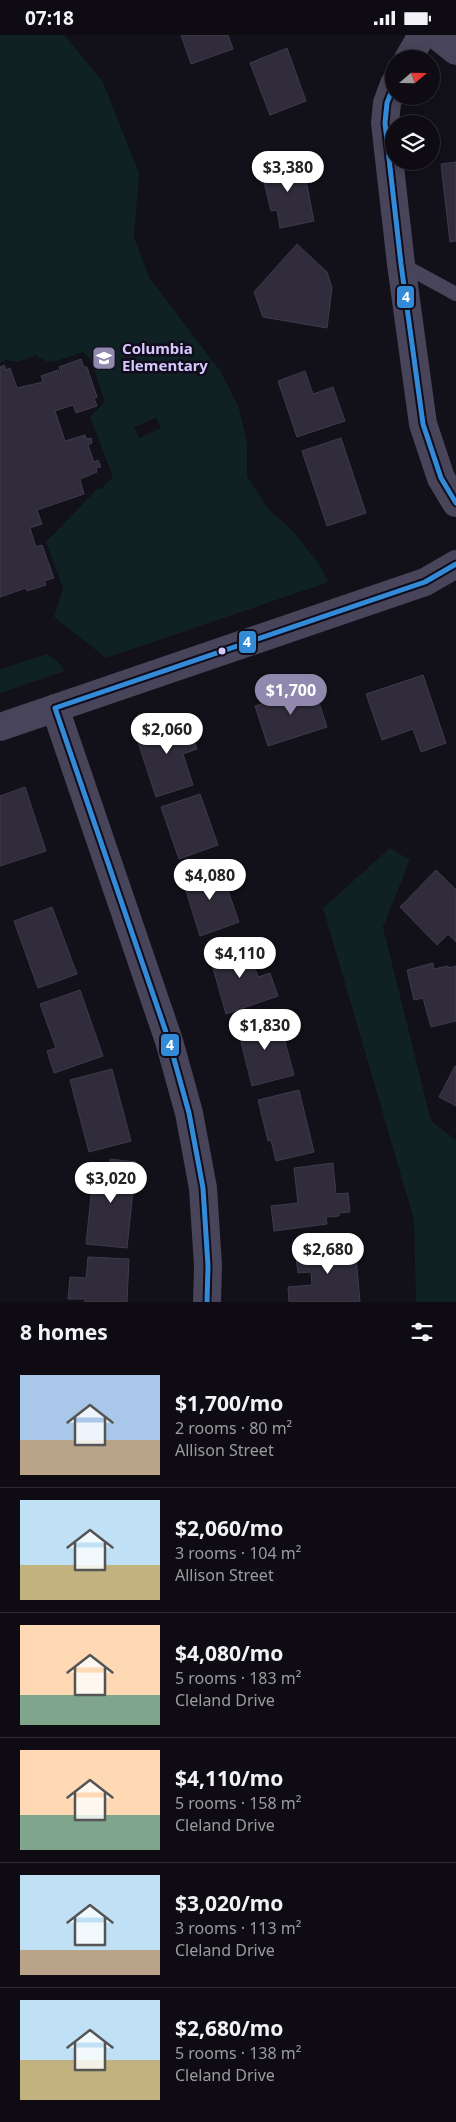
<!DOCTYPE html>
<meta charset="utf-8">
<style>
body{margin:0;font-family:"Noto Sans",sans-serif;background:#1c1a20;color:#f1f3f6;height:100vh;display:flex;flex-direction:column;font-size:19px;white-space:nowrap}
*{box-sizing:border-box;margin:0}
p{font-size:16px;color:#9b9b9f}
.icon{flex:none;width:28px;height:28px;fill:none;stroke:currentColor;stroke-width:2;stroke-linecap:round;stroke-linejoin:round}
.map{position:relative;height:1267px;overflow:hidden}
.side{display:flex;flex-direction:column;background:#0e0c12;flex:1}
.side>*{flex:none}
.needle{width:32px;rotate:70deg}
.buttons{position:absolute;left:385px;top:15px;display:grid;gap:10px}
.buttons a{display:grid;place-items:center;width:55px;height:55px;border-radius:50%;background:#0e0c12;box-shadow:0 2px 8px #0003,0 0 0 1px #2e2c32;font-size:25px}
.price{position:absolute;translate:-50% -42px;padding:0 11px;border-radius:18px;background:#fff;color:#222;font-size:16px;line-height:32px;filter:drop-shadow(0 1px 2px #0008)}
.price::after{content:'';position:absolute;left:50%;top:30px;width:15px;height:11px;margin-left:-8px;background:inherit;clip-path:polygon(0 0,100% 0,50% 100%)}
.price.on{background:#9088ad;color:#fff}
ul{padding:0;list-style:none}
li{display:flex;align-items:center;gap:15px;height:125px;padding:0 20px}
li+li{border-top:1px solid #2e2c32}
li span{display:grid;place-items:center;flex:none;width:140px;height:100px;border-radius:0px;color:#555}
li>.icon{margin-inline-start:auto}
span .icon{width:60px;height:60px;fill:#fffc;stroke-width:1}
li b{font-size:21px}
h2{display:flex;justify-content:space-between;align-items:center;height:60px;padding:0 20px;font-size:21px}
.status{display:flex;justify-content:space-between;align-items:center;height:35px;padding:0 25px;background:#0e0c12;direction:ltr}
.status svg{height:14px;fill:currentColor}
.map>svg:first-child{display:block}
.green{fill:#0f2123;fill-rule:evenodd}
.building{fill:#302c3b;stroke:#3f3a4c}
.lines{fill:none;stroke-linecap:round;stroke-linejoin:round}
.service{stroke:#484459;stroke-width:14}
.minor{stroke:#484459;stroke-width:28}
.bus-1-casing{stroke:#100c1c;stroke-width:9}
.bus-1{stroke:#338bd7;stroke-width:5}
.bus-dot{fill:#d4c8fd;stroke:#100c1c;stroke-width:2}
.labels{text-anchor:middle;stroke-width:5;stroke-linejoin:round;paint-order:stroke}
.poi-label{font-size:15px;font-weight:bold;fill:#d4c8fd;stroke:#100c1c;text-anchor:start}
.line-badge{stroke:#100c1c;stroke-width:2}
.badge-label{font-size:14px;text-anchor:middle;font-weight:bold;fill:#fff}
</style>
<div class="status"><b>07:18</b><svg viewBox="0 0 49 12"><path d="M0 12V9h3v3zM5 12V6h3v6zM10 12V3h3v9zM15 12V0h3v12zM26 1h20v11H26zM47 4h2v5h-2z"/></svg></div>
<div class="map">
<svg width="456" height="1267" viewBox="0 0 456 1267">
<rect width="100%" height="100%" fill="#121018"/>
<path class="green" d="M 0,0 L 64,0 L 103,47 L 139,138 L 134,202 L 149,242 L 221,337 L 239,373 L 247,407 L 247,441 L 269,475 L 292,495 L 317,526 L 329,547 L 106,623 L 54,582 L 63,553 L 46,507 L 98,453 L 100,455 L 113,442 L 90,382 L 105,367 L 91,326 L 83,317 L 54,327 L 45,326 L 43,323 L 39,324 L 37,320 L 18,327 L 6,325 L 0,328 ZM 156,383 L 161,393 L 139,403 L 134,392 Z
M 47,619 L 56,625 L 65,636 L 0,658 L 0,634 Z
M 390,813 L 410,825 L 383,892 L 431,1086 L 456,1105 L 456,1267 L 416,1267 L 414,1185 L 323,873 Z"/>
<path class="building" d="M 181,0 L 228,0 L 233,14 L 191,29 Z
M 287,13 L 306,66 L 270,80 L 250,28 Z
M 302,125 L 314,186 L 280,193 L 277,175 L 271,176 L 264,147 L 262,148 L 259,134 Z
M 456,127 L 456,206 L 450,207 L 441,129 Z
M 297,209 L 327,237 L 332,253 L 327,293 L 263,282 L 254,257 Z
M 81,324 L 84,332 L 87,332 L 97,362 L 94,363 L 97,371 L 76,378 L 73,370 L 55,376 L 65,406 L 85,400 L 86,404 L 91,403 L 92,408 L 88,410 L 94,427 L 98,425 L 101,432 L 96,433 L 97,437 L 80,444 L 84,459 L 37,475 L 42,489 L 30,493 L 36,512 L 42,510 L 54,543 L 44,546 L 46,550 L 27,556 L 26,553 L 0,562 L 0,332 L 4,330 L 6,335 L 10,333 L 17,353 L 43,347 L 41,341 L 58,335 L 59,338 L 61,338 L 59,332 Z
M 305,336 L 313,359 L 333,352 L 345,386 L 297,402 L 278,346 Z
M 341,403 L 366,478 L 327,491 L 302,416 Z
M 423,640 L 446,708 L 421,717 L 413,694 L 382,705 L 366,659 Z
M 314,652 L 327,692 L 268,711 L 255,671 Z
M 186,681 L 197,714 L 183,719 L 193,750 L 156,762 L 135,698 Z
M 25,752 L 46,816 L 0,831 L 0,761 Z
M 200,759 L 218,810 L 179,824 L 161,772 Z
M 219,830 L 239,887 L 200,901 L 182,843 Z
M 436,835 L 456,855 L 456,907 L 448,899 L 437,910 L 400,872 Z
M 52,872 L 77,939 L 38,953 L 14,886 Z
M 246,906 L 258,942 L 270,938 L 278,961 L 226,979 L 209,919 Z
M 433,928 L 434,934 L 448,931 L 449,933 L 456,931 L 456,986 L 431,992 L 423,963 L 414,965 L 407,935 Z
M 80,955 L 103,1021 L 54,1038 L 47,1016 L 56,1013 L 40,969 Z
M 278,981 L 294,1040 L 252,1051 L 237,991 Z
M 455,1031 L 456,1031 L 456,1071 L 439,1062 Z
M 112,1034 L 131,1106 L 89,1117 L 70,1045 Z
M 299,1055 L 314,1117 L 276,1126 L 271,1105 L 268,1106 L 258,1065 Z
M 110,1124 L 136,1127 L 127,1213 L 86,1209 L 94,1132 L 109,1133 Z
M 333,1128 L 336,1159 L 348,1158 L 350,1177 L 339,1178 L 339,1181 L 326,1182 L 327,1189 L 274,1196 L 271,1171 L 298,1168 L 294,1133 Z
M 355,1209 L 360,1267 L 289,1267 L 288,1252 L 312,1250 L 311,1237 L 298,1238 L 295,1214 Z
M 88,1222 L 129,1224 L 127,1267 L 85,1267 L 85,1264 L 68,1264 L 70,1242 L 86,1243 Z"/>
<g class="lines">
<path class="service" d="M 401,229 L 456,259"/>
<path class="minor" d="M 436,0 L 456,16
M 408,24 L 422,0
M 394,49 L 387,68 L 385,88 L 401,229 L 423,389 L 441,443 L 456,468
M 55,673 L 169,1006 L 189,1078 L 203,1153 L 208,1231 L 207,1267
M 0,692 L 425,547 L 456,529"/>
<g class="bus-1-casing">
<path id="bus-1" d="M 394,50 L 387,68 L 385,88 L 401,229 L 423,389 L 441,443 L 456,468
M 207,1267 L 208,1231 L 203,1153 L 189,1078 L 169,1006 L 55,673 L 425,547 L 456,529"/>
</g>
<use href="#bus-1" class="bus-1"/>
</g>
<defs>
<g id="school-square" transform="scale(1.25)"><rect x="-9" y="-9" width="18" height="18" rx="4" fill="#9088ad" stroke="#100c1c"/><path d="M0-5L7-2L0 1L-7-2ZM-4 1L0 2.5L4 1V4Q0 6-4 4Z" fill="#fff"/></g>
</defs>
<g fill-rule="evenodd">
<use href="#school-square" x="104" y="323"/>
</g>
<circle class="bus-dot" cx="222" cy="616" r="4.5"/>
<g class="labels">
<g class="poi-label">
<text x="122" y="319">Columbia<tspan x="122" dy="17">Elementary</tspan></text>
</g>
</g>
<g class="line-badge">
<rect x="396" y="250" width="19" height="24" rx="5" fill="#338bd7"/>
<rect x="238" y="595" width="19" height="24" rx="5" fill="#338bd7"/>
<rect x="160" y="998" width="20" height="24" rx="5" fill="#338bd7"/>
</g>
<g class="badge-label">
<text x="406" y="267">4</text>
<text x="247" y="612">4</text>
<text x="170" y="1015">4</text>
</g>
</svg>
<div class="buttons">
<a><svg class="needle" viewBox="-14 -14 28 28"><path d="M0-13l5 13h-10z" fill="#e53935"/><path d="M0 13l5-13h-10z" fill="#9b9b9f"/></svg></a>
<a><svg class="icon" aria-label="layers" viewBox="0 0 24 24"><path d="M12 4l9 5-9 5-9-5zM3 14l9 5 9-5"/></svg></a>
</div>
<b class="price" style="left:288px;top:158px">$3,380</b>
<b class="price on" style="left:291px;top:681px">$1,700</b>
<b class="price" style="left:167px;top:720px">$2,060</b>
<b class="price" style="left:210px;top:866px">$4,080</b>
<b class="price" style="left:240px;top:944px">$4,110</b>
<b class="price" style="left:265px;top:1016px">$1,830</b>
<b class="price" style="left:111px;top:1169px">$3,020</b>
<b class="price" style="left:328px;top:1240px">$2,680</b>
</div>
<section class="side">
<h2>8 homes<svg class="icon" aria-label="filters" viewBox="0 0 24 24"><path d="M4 7h16M4 17h16"/><circle cx="9" cy="7" r="2"/><circle cx="15" cy="17" r="2"/></svg></h2>
<ul>
<li><span style="background:linear-gradient(#a9c7e8 65%,#b9a48a 0)"><svg class="icon" aria-label="home" viewBox="0 0 24 24"><path d="M3 11l9-7 9 7M6 9v11h12V9"/></svg></span><div><b>$1,700/mo</b><p>2 rooms · 80 m²</p><p>Allison Street</p></div></li>
<li><span style="background:linear-gradient(#bfe0f5 65%,#c2b280 0)"><svg class="icon" aria-label="home" viewBox="0 0 24 24"><path d="M3 11l9-7 9 7M6 9v11h12V9"/></svg></span><div><b>$2,060/mo</b><p>3 rooms · 104 m²</p><p>Allison Street</p></div></li>
<li><span style="background:linear-gradient(#ffd9b3 70%,#7fa58c 0)"><svg class="icon" aria-label="home" viewBox="0 0 24 24"><path d="M3 11l9-7 9 7M6 9v11h12V9"/></svg></span><div><b>$4,080/mo</b><p>5 rooms · 183 m²</p><p>Cleland Drive</p></div></li>
<li><span style="background:linear-gradient(#ffd9b3 65%,#7fa58c 0)"><svg class="icon" aria-label="home" viewBox="0 0 24 24"><path d="M3 11l9-7 9 7M6 9v11h12V9"/></svg></span><div><b>$4,110/mo</b><p>5 rooms · 158 m²</p><p>Cleland Drive</p></div></li>
<li><span style="background:linear-gradient(#bfe0f5 75%,#b9a48a 0)"><svg class="icon" aria-label="home" viewBox="0 0 24 24"><path d="M3 11l9-7 9 7M6 9v11h12V9"/></svg></span><div><b>$3,020/mo</b><p>3 rooms · 113 m²</p><p>Cleland Drive</p></div></li>
<li><span style="background:linear-gradient(#bfe0f5 60%,#c2b280 0)"><svg class="icon" aria-label="home" viewBox="0 0 24 24"><path d="M3 11l9-7 9 7M6 9v11h12V9"/></svg></span><div><b>$2,680/mo</b><p>5 rooms · 138 m²</p><p>Cleland Drive</p></div></li>
</ul>
</section>
